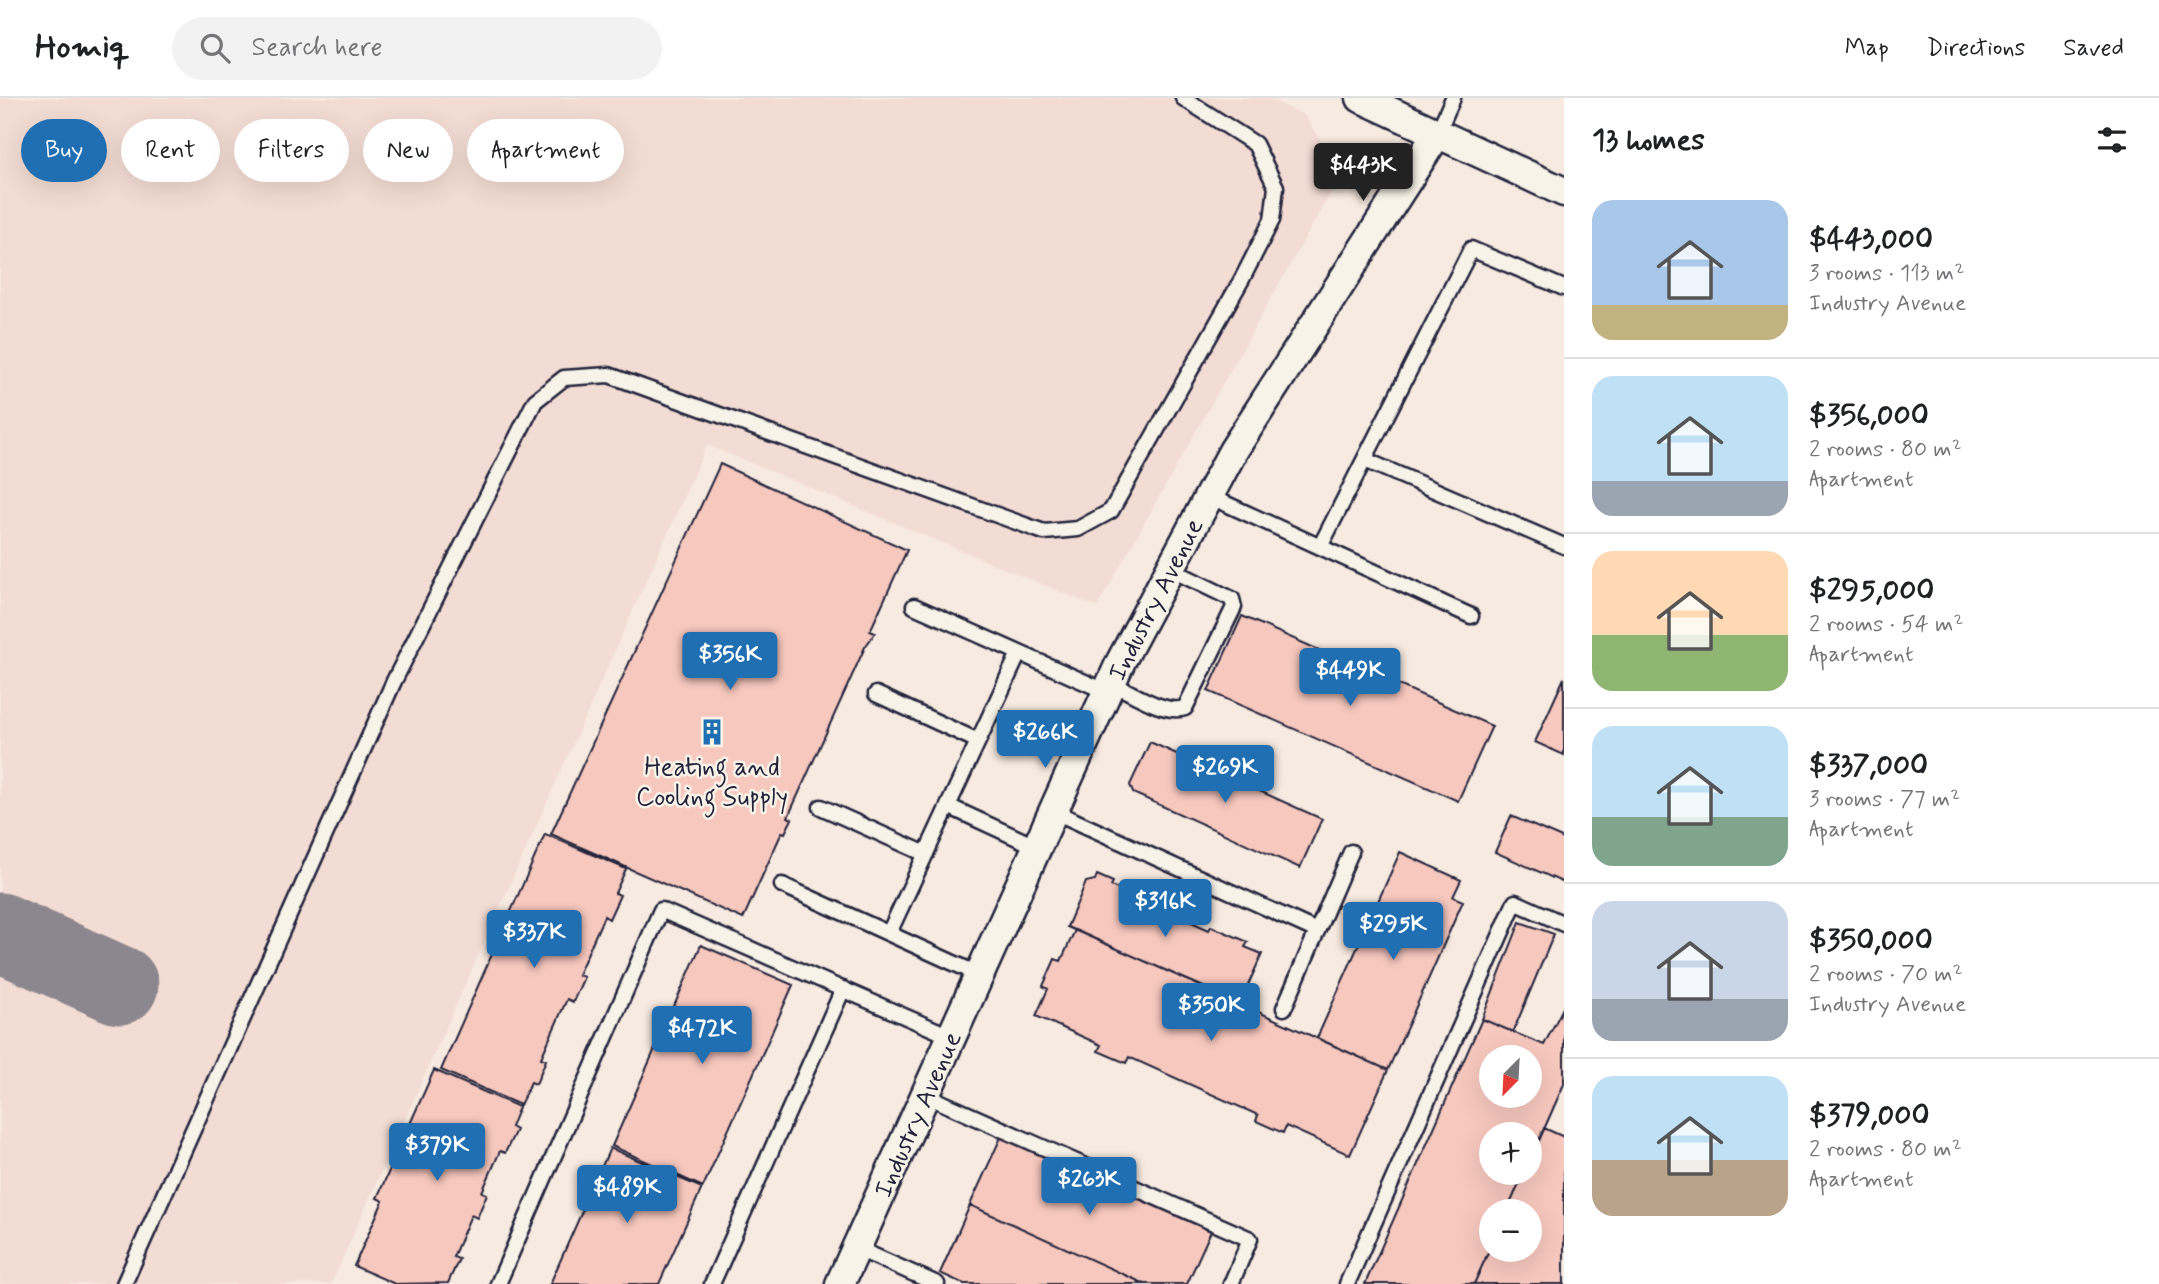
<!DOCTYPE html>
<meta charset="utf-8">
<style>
body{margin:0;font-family:Mynerve,sans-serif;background:#f2f2f2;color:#202124;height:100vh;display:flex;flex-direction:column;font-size:26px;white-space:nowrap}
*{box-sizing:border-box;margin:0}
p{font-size:23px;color:#757577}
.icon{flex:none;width:38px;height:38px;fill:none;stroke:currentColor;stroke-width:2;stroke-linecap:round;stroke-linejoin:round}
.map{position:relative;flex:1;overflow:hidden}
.panel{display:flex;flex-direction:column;background:#fff;width:595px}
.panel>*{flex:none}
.hud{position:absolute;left:21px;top:21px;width:665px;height:63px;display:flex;gap:14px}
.needle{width:46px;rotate:204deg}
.buttons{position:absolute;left:1479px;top:947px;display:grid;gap:14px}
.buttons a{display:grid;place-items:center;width:63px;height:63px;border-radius:50%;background:#fff;box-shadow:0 7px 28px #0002;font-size:35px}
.price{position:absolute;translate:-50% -60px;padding:0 16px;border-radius:7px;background:#1f6fb2;color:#fff;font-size:23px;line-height:46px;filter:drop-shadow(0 2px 4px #0008)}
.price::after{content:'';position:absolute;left:50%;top:42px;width:21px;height:16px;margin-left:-10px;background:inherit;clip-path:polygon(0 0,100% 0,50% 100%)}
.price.on{background:#222;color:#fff}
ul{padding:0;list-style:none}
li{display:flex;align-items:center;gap:21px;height:175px;padding:0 28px}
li+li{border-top:2px solid #e0e0e0}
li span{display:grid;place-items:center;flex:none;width:196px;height:140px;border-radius:21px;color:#555}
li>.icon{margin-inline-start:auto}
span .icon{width:84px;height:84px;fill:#fffc;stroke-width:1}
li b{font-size:30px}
h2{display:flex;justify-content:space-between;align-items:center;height:84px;padding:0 28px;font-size:30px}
.tag{padding:0 24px;border-radius:32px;background:#fff;box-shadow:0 7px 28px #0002;font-size:24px;line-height:63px}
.tag.on{background:#1f6fb2;color:#fff}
header{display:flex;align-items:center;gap:42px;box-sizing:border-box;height:98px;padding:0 35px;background:#fff;border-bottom:2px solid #e0e0e0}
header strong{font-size:33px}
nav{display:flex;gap:38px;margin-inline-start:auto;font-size:24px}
.search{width:490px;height:63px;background:#f2f2f2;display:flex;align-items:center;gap:18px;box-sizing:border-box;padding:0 24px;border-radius:38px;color:#757577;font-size:26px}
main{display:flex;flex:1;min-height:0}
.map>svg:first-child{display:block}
.built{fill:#f3dcd3}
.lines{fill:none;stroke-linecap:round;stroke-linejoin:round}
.taxiway{stroke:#8c868e;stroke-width:79}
.building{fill:#f7c8be;stroke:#22223b;stroke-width:2;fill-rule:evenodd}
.lane-casing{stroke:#22223b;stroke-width:19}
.street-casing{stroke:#22223b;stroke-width:33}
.lane{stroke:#f7f3e8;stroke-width:14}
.street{stroke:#f7f3e8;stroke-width:28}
.labels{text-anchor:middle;stroke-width:5;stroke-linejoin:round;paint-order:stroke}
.street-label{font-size:26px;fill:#22223b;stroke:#f7f3e8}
.poi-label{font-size:26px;fill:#22223b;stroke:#f7f3e8}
</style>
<header>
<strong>Homiq</strong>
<div class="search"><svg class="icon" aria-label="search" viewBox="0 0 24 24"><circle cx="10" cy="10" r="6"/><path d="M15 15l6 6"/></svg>Search here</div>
<nav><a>Map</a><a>Directions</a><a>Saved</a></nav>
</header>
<main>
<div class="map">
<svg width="1564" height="1186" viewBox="0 0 1564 1186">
<rect width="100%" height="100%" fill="#f7eae0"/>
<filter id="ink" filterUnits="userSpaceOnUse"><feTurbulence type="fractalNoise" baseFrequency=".0143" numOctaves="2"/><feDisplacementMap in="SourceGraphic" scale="14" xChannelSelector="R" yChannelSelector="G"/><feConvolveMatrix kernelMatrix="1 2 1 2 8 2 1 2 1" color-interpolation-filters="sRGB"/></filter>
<g filter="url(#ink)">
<path class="built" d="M 0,0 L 1268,0 L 1304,17 L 1326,50 L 1332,92 L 1097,509 L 707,347 L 331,1186 L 0,1186 Z"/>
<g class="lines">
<path class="taxiway" d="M 0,834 L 119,887"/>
</g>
<path class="building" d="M 720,366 L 907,452 L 870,533 L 875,535 L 865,549 L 788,719 L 792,721 L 785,735 L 782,734 L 743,821 L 551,736 Z
M 1242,518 L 1492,628 L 1458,703 L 1208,593 Z
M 1564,580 L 1564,657 L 1535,644 Z
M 1150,644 L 1322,721 L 1300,770 L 1133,695 L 1130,687 Z
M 1511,718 L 1564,741 L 1564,785 L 1495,754 Z
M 545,736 L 626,771 L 615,795 L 620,797 L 609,821 L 604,818 L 578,877 L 584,879 L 573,904 L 567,901 L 541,960 L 546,962 L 536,986 L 531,984 L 520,1007 L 441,972 Z
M 1400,754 L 1461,782 L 1453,799 L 1463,803 L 1388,972 L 1317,940 Z
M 1097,777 L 1113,784 L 1111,788 L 1209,832 L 1211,828 L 1248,844 L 1245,849 L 1262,856 L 1240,905 L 1067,829 L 1086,784 L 1095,782 Z
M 1520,824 L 1554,836 L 1513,934 L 1482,921 Z
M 1075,832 L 1388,972 L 1350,1057 L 1286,1028 L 1283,1035 L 1256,1023 L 1258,1017 L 1129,959 L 1126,965 L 1098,953 L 1101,947 L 1036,918 L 1048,891 L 1043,888 L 1055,861 L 1061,863 Z
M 701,847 L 793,887 L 703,1089 L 612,1048 Z
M 1564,908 L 1564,986 L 1530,1063 L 1530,1036 L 1491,1036 L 1491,1074 L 1524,1074 L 1507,1113 L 1491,1113 L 1491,1148 L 1474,1186 L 1365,1186 L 1482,921 L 1544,947 ZM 1491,959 L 1530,959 L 1530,998 L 1491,998 Z
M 434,972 L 519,1009 L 511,1029 L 516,1032 L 505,1055 L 500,1053 L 482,1094 L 487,1096 L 477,1120 L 471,1117 L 453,1159 L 459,1161 L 448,1185 L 395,1186 L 354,1168 L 383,1103 L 377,1100 Z
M 1544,1030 L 1564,1039 L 1564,1186 L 1474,1186 L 1491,1148 L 1491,1152 L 1530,1152 L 1530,1113 L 1507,1113 L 1524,1074 L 1530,1074 L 1530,1063 Z
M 1001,1039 L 1211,1133 L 1187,1186 L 1145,1186 L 970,1107 Z
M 610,1050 L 702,1090 L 659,1186 L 550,1186 Z
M 970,1107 L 1145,1186 L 964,1186 L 940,1175 Z"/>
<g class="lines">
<g class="lane-casing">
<path id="lane" d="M 1437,36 L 1453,0
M 1365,362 L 1564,448
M 1209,398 L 1471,518
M 1320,449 L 1471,151 L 1564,190
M 914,508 L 1107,594
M 1111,585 C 1131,594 1164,617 1185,610 L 1234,509 L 1232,501 L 1170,471
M 876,596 L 978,643
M 948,708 L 1037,749
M 821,709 L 926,756
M 1053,713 L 1317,833
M 782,787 L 980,877
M 889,835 L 1019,555
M 1284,910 L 1351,754
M 925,997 L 1250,1141 L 1231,1186
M 856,1150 L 937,1186
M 124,1186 L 394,583 L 535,303 L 564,280 L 609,277 L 1044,434 L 1078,431 L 1111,413 L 1242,181 L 1272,122 L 1276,89 L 1255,46 L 1183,0
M 498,1186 L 661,812 L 952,939
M 712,1186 L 843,891
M 1347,1186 L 1515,804 L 1564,826"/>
</g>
<g class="street-casing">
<path id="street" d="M 1361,0 L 1564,94
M 840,1186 L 1121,563 L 1233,353 L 1437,36"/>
</g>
<use href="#lane" class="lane"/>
<use href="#street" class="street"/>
</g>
</g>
<defs>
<g id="building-bare" transform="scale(2.1)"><path d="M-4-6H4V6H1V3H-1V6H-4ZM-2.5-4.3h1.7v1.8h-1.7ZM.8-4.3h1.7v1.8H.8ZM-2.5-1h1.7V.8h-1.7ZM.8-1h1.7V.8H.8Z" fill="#1f6fb2" stroke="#f7f3e8" stroke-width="2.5" paint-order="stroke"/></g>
</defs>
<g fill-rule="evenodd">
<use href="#building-bare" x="712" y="634"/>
</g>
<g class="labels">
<g class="street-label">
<text transform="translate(1155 501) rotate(-63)" y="9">Industry Avenue</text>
<text transform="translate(917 1016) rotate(-66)" y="9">Industry Avenue</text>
</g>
<g class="poi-label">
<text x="712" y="677">Heating and<tspan x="712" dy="30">Cooling Supply</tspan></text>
</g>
</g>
</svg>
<div class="buttons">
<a><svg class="needle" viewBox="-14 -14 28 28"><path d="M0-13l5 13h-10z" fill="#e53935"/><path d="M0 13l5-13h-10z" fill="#757577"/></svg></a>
<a>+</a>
<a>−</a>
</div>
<b class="price on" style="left:1363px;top:105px">$443K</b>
<b class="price" style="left:730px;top:594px">$356K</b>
<b class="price" style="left:1350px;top:610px">$449K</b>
<b class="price" style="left:1045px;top:672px">$266K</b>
<b class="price" style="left:1225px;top:707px">$269K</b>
<b class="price" style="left:1165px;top:841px">$316K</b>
<b class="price" style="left:1393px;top:864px">$295K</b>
<b class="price" style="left:534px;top:872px">$337K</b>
<b class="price" style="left:1211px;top:945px">$350K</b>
<b class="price" style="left:702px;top:968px">$472K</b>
<b class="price" style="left:437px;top:1085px">$379K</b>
<b class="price" style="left:1089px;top:1119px">$263K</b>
<b class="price" style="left:627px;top:1127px">$489K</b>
<div class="hud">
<a class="tag on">Buy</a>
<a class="tag">Rent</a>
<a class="tag">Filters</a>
<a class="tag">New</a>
<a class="tag">Apartment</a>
</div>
</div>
<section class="panel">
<h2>13 homes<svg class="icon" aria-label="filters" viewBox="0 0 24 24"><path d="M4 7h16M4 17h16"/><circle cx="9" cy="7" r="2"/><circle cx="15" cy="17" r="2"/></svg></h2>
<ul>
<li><span style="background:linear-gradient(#a9c7e8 75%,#c2b280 0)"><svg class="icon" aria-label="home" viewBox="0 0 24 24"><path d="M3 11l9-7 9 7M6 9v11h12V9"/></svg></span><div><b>$443,000</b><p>3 rooms · 113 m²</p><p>Industry Avenue</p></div></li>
<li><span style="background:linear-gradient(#bfe0f5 75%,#9aa5b1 0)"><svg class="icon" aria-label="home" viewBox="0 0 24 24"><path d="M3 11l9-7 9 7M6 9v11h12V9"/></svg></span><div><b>$356,000</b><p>2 rooms · 80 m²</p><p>Apartment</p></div></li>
<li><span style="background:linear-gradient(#ffd9b3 60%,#8fb573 0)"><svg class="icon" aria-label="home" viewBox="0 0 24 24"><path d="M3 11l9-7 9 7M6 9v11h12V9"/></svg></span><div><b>$295,000</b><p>2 rooms · 54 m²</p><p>Apartment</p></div></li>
<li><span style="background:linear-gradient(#bfe0f5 65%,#7fa58c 0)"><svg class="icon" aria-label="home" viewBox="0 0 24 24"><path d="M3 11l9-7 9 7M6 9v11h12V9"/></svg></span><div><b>$337,000</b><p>3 rooms · 77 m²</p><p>Apartment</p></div></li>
<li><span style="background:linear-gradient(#c9d6e8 70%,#9aa5b1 0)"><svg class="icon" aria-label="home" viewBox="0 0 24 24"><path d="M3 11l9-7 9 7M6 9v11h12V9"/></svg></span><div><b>$350,000</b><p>2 rooms · 70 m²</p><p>Industry Avenue</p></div></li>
<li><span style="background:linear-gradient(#bfe0f5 60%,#b9a48a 0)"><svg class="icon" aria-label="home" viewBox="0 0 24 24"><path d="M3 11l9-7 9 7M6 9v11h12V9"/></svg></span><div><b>$379,000</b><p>2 rooms · 80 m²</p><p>Apartment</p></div></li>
</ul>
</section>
</main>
